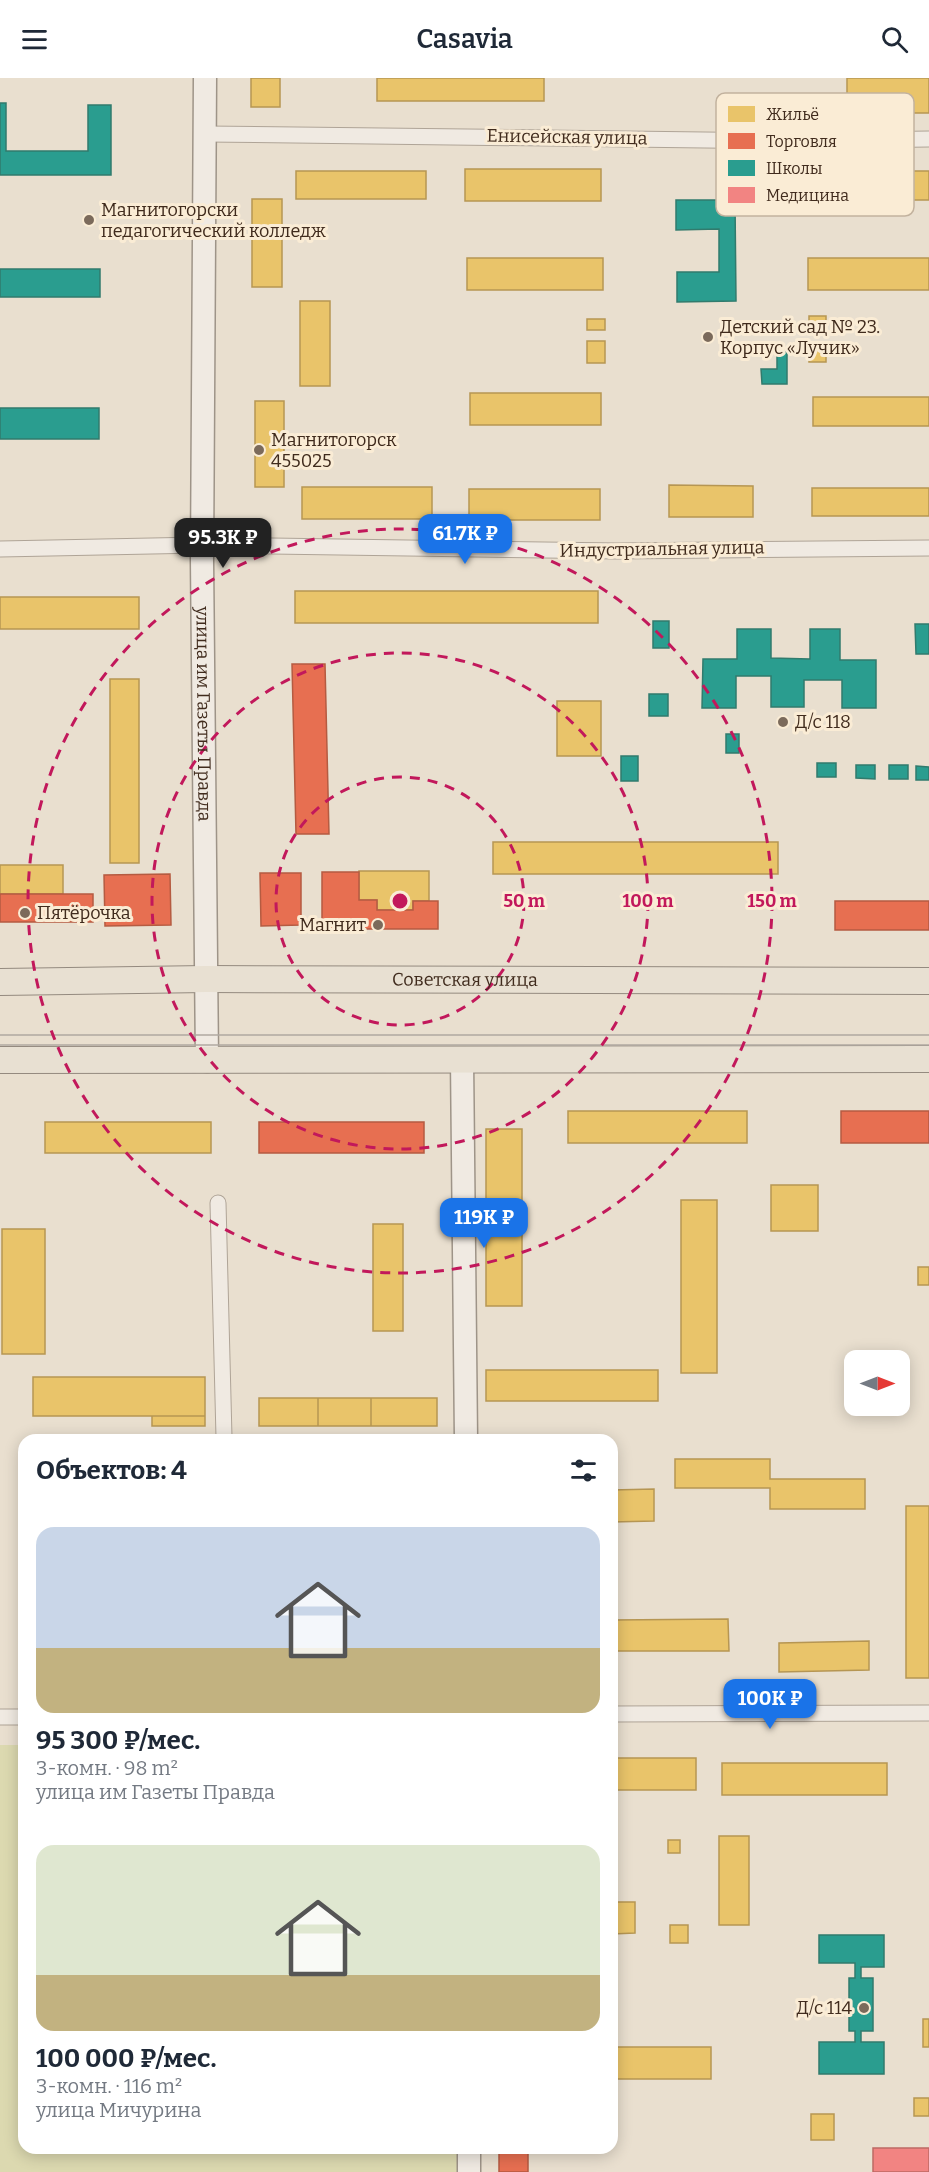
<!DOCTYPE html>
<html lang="ru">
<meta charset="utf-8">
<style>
body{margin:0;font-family:Bitter,serif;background:#f2f2f3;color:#1f2937;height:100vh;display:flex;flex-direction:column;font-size:22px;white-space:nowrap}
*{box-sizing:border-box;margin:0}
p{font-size:20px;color:#747a83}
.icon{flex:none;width:33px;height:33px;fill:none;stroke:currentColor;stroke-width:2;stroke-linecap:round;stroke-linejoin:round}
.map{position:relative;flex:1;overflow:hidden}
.side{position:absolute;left:18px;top:1356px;width:600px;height:720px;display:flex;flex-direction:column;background:#fff;border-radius:18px;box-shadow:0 3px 15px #0003}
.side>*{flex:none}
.needle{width:39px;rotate:90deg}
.tools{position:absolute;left:844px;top:1272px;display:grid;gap:12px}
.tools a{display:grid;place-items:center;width:66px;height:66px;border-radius:12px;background:#fff;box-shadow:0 3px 15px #0003;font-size:30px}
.price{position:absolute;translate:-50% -51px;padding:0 14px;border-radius:12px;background:#1a73e8;color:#fff;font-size:20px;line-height:39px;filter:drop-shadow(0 2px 3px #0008)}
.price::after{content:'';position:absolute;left:50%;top:36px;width:18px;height:14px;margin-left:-9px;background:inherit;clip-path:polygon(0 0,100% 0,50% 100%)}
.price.on{background:#222;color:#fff}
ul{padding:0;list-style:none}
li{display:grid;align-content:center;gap:12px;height:318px;padding:0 18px}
li span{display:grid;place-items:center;height:186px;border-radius:18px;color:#555}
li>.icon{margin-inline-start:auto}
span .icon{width:108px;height:108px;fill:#fffc;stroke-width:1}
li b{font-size:26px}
h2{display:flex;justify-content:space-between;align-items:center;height:72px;padding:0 18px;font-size:26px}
header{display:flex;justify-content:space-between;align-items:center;height:78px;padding:0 18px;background:#fff;font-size:27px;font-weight:600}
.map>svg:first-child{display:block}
.green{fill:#dcd9b0}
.homes{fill:#e9c46a;stroke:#b69653;stroke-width:1.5}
.shops{fill:#e76f51;stroke:#b55b41;stroke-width:1.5}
.schools{fill:#2a9d8f;stroke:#317b6d;stroke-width:1.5}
.health{fill:#f28482;stroke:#bd6964;stroke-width:1.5}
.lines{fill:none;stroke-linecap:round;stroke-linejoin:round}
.street-casing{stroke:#afa497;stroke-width:17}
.secondary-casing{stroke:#9e9488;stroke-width:25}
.primary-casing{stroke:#948a7f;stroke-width:28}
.street{stroke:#f0eae2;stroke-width:15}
.secondary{stroke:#f0eae2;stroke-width:22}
.primary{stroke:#e8e0d2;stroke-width:26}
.tram{stroke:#b0a9a1;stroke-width:1.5}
.ring{fill:none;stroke:#c2185b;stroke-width:3;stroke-dasharray:10 8}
.poi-dot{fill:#7b6a5b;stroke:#faecd5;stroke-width:2}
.labels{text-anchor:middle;stroke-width:6;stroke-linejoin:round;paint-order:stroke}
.street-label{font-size:18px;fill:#402b1d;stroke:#faecd5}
.poi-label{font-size:18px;fill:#402b1d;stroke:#faecd5;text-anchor:start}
.key{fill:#faecd5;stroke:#c2b29e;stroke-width:1.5}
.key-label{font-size:16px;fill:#402b1d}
.centre{fill:#c2185b;stroke:#faecd5;stroke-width:3}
.ring-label{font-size:18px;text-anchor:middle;font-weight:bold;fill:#c2185b;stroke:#faecd5;stroke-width:6;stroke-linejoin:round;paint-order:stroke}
</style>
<header><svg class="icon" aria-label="menu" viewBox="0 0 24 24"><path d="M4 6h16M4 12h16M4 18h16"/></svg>Casavia<svg class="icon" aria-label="search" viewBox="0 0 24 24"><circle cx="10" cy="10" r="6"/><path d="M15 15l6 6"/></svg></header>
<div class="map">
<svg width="929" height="2094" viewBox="0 0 929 2094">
<rect width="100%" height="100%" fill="#e9dfcf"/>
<path class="green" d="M 0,1667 L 24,1667 L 24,2070 L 457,2070 L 457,2094 L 0,2094 Z"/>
<path class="homes" d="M 251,0 L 280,0 L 280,29 L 251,29 Z
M 377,0 L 544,0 L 544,23 L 377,23 Z
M 847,0 L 929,0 L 929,35 L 847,35 Z
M 465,91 L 601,91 L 601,123 L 465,123 Z
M 296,93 L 426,93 L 426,121 L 296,121 Z
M 807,93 L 929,93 L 929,122 L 807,122 Z
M 252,121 L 282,121 L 282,209 L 252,209 Z
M 467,180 L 603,180 L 603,212 L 467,212 Z
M 808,180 L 929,180 L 929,212 L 808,212 Z
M 300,223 L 330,223 L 330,308 L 300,308 Z
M 809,238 L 826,238 L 826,256 L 809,256 Z
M 587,241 L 605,241 L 605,252 L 587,252 Z
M 587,263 L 605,263 L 605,285 L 587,285 Z
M 809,270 L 826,270 L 826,284 L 809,284 Z
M 470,315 L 601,315 L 601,347 L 470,347 Z
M 813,319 L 929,319 L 929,348 L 813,348 Z
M 255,323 L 284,323 L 284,409 L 255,409 Z
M 669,407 L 753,408 L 753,439 L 669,439 Z
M 302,409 L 432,409 L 432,441 L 302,441 Z
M 812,410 L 929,410 L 929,438 L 812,438 Z
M 469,411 L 600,411 L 600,442 L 469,442 Z
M 295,513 L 598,513 L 598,545 L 295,545 Z
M 0,519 L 139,519 L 139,551 L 0,551 Z
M 110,601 L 139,601 L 139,785 L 110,785 Z
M 557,623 L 601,623 L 601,678 L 557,678 Z
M 493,764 L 778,764 L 778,796 L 493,796 Z
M 0,787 L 63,787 L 63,816 L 0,816 Z
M 359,793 L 429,793 L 429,823 L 413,823 L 413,832 L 377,832 L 377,822 L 359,822 Z
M 568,1033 L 747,1033 L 747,1065 L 568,1065 Z
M 45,1044 L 211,1044 L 211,1075 L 45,1075 Z
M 486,1051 L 522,1051 L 522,1228 L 486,1228 Z
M 771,1107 L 818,1107 L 818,1153 L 771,1153 Z
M 681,1122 L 717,1122 L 717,1295 L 681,1295 Z
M 373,1146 L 403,1146 L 403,1253 L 373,1253 Z
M 2,1151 L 45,1151 L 45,1276 L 2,1276 Z
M 918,1189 L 929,1189 L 929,1207 L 918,1207 Z
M 486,1292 L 658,1292 L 658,1323 L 486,1323 Z
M 33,1299 L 205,1299 L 205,1338 L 33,1338 Z
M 259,1320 L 318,1320 L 318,1348 L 259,1348 Z
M 318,1320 L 371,1320 L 371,1348 L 318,1348 Z
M 371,1320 L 437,1320 L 437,1348 L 371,1348 Z
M 152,1338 L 205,1338 L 205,1348 L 152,1348 Z
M 675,1381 L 770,1381 L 770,1401 L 865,1401 L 865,1431 L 770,1431 L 770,1410 L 675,1410 Z
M 654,1411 L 654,1443 L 612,1444 L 612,1412 Z
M 906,1428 L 929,1428 L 929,1600 L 906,1600 Z
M 728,1541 L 729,1573 L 612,1573 L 612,1542 Z
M 21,1554 L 24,1554 L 24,1600 L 21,1600 Z
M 869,1563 L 869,1592 L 779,1594 L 779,1565 Z
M 612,1680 L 696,1680 L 696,1712 L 612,1712 Z
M 722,1685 L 887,1685 L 887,1717 L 722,1717 Z
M 719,1758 L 749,1758 L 749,1847 L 719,1847 Z
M 668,1762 L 680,1762 L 680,1775 L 668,1775 Z
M 612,1824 L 635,1824 L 635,1855 L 612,1856 Z
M 670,1847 L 688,1847 L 688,1865 L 670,1865 Z
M 923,1941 L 929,1941 L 929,1969 L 923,1969 Z
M 612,1969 L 711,1969 L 711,2001 L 612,2001 Z
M 914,2020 L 929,2020 L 929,2038 L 914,2038 Z
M 811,2036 L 834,2036 L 834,2062 L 811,2062 Z"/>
<path class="shops" d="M 292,586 L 325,586 L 329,756 L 296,756 Z
M 322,794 L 359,794 L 359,822 L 377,822 L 377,832 L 413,832 L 413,823 L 438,823 L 438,851 L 322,851 Z
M 260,795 L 301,795 L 301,847 L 261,848 Z
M 170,796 L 171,847 L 105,848 L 104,797 Z
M 0,816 L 93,816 L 93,844 L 0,844 Z
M 835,823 L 929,823 L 929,852 L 835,852 Z
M 841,1033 L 929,1033 L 929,1065 L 841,1065 Z
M 259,1044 L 424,1044 L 424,1075 L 259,1075 Z
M 499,2070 L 528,2070 L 528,2094 L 499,2094 Z"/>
<path class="schools" d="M 0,25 L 6,25 L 6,73 L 88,73 L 88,27 L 111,27 L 111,97 L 0,97 Z
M 676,122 L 735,122 L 736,223 L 677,224 L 677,194 L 719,194 L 719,151 L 676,152 Z
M 0,191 L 100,191 L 100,219 L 0,219 Z
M 777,274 L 787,274 L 787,306 L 762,306 L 761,291 L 777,291 Z
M 0,330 L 99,330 L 99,361 L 0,361 Z
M 653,543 L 669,543 L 669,570 L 653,570 Z
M 915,546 L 929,546 L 929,576 L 916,576 Z
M 737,551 L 771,551 L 771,580 L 810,581 L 810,551 L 840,551 L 840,582 L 876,582 L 876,630 L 842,630 L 842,602 L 804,602 L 804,629 L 771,629 L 771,598 L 736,598 L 736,630 L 702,630 L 703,581 L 737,581 Z
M 649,616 L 668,616 L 668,638 L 649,638 Z
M 726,656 L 739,656 L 739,675 L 726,675 Z
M 621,678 L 638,678 L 638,703 L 621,703 Z
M 817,685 L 836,685 L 836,699 L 817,699 Z
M 856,687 L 875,687 L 875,701 L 856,700 Z
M 889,687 L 908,687 L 908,701 L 889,701 Z
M 916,688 L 929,689 L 929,702 L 916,702 Z
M 819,1857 L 884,1857 L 884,1889 L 861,1889 L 861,1900 L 873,1900 L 873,1953 L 861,1953 L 861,1964 L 884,1964 L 884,1996 L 819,1996 L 819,1964 L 855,1964 L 855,1953 L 849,1953 L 849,1900 L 855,1900 L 855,1885 L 819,1885 Z"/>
<path class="health" d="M 873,2070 L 929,2070 L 929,2094 L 873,2094 Z"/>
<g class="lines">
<g class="street-casing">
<path id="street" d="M 205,56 L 794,63 L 929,61
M 0,471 L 202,467 L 617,473 L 929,470
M 218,1125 L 224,1359
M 612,1636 L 929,1635
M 0,1639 L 24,1639"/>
</g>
<g class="secondary-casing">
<g id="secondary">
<path id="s1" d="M 205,0 L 202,482 L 207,983"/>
<path d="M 462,981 L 466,1362"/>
<path d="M 469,2070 L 469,2094"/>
</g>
</g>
<g class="primary-casing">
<g id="primary">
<path id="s2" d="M 0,904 L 206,901 L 929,903"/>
<path d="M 0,982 L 929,981"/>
</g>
</g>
<use href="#street" class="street"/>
<use href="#secondary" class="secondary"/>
<use href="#primary" class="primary"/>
<path class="tram" d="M 0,957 L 929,957
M 0,967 L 929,967"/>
</g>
<g class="ring">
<circle cx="400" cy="823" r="124"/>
<circle cx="400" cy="823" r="248"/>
<circle cx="400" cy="823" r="372"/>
</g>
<g class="poi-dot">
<circle cx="89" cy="142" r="6"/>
<circle cx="708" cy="259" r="6"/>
<circle cx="259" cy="372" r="6"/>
<circle cx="783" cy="644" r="6"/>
<circle cx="25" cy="835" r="6"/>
<circle cx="378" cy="847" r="6"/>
<circle cx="864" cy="1930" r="6"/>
</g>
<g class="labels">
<g class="street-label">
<text transform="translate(567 59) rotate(1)" y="6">Енисейская улица</text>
<text transform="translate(662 471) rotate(-1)" y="6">Индустриальная улица</text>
<text dy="6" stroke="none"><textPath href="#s1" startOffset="636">улица им Газеты Правда</textPath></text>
<text dy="6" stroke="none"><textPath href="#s2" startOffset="465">Советская улица</textPath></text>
</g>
<g class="poi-label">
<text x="101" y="138">Магнитогорски<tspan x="101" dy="21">педагогический колледж</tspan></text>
<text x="720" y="255">Детский сад № 23.<tspan x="720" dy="21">Корпус «Лучик»</tspan></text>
<text x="271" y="368">Магнитогорск<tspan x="271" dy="21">455025</tspan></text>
<text x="795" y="650">Д/с 118</text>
<text x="37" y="841">Пятёрочка</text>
<text x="366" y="853" text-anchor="end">Магнит</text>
<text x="852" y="1936" text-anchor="end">Д/с 114</text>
</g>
</g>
<rect x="716" y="15" width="198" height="123" rx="9" class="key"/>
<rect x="728" y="28" width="27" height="16" fill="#e9c46a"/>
<rect x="728" y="55" width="27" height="16" fill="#e76f51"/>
<rect x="728" y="82" width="27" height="16" fill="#2a9d8f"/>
<rect x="728" y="109" width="27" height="16" fill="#f28482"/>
<g class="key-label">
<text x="766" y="42">Жильё</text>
<text x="766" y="69">Торговля</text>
<text x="766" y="96">Школы</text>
<text x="766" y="123">Медицина</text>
</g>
<circle cx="400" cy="823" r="9" class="centre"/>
<g class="ring-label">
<text x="524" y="829">50 m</text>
<text x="648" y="829">100 m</text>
<text x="772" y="829">150 m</text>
</g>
</svg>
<div class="tools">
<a><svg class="needle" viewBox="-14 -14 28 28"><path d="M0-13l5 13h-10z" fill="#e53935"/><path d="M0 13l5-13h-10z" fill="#747a83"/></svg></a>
</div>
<b class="price" style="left:465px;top:487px">61.7K ₽</b>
<b class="price on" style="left:223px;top:491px">95.3K ₽</b>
<b class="price" style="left:484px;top:1171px">119K ₽</b>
<b class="price" style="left:770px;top:1652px">100K ₽</b>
<section class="side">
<h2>Объектов: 4<svg class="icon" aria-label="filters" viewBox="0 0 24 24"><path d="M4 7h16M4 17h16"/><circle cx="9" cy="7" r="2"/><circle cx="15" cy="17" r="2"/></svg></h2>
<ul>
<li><span style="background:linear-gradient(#c9d6e8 65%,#c2b280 0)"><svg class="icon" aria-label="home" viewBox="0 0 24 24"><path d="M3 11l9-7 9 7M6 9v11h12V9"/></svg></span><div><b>95 300 ₽/мес.</b><p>3-комн. · 98 m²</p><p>улица им Газеты Правда</p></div></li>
<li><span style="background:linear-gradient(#dfe7d0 70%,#c2b280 0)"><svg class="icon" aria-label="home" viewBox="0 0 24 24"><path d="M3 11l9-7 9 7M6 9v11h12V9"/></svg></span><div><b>100 000 ₽/мес.</b><p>3-комн. · 116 m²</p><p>улица Мичурина</p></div></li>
</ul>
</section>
</div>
